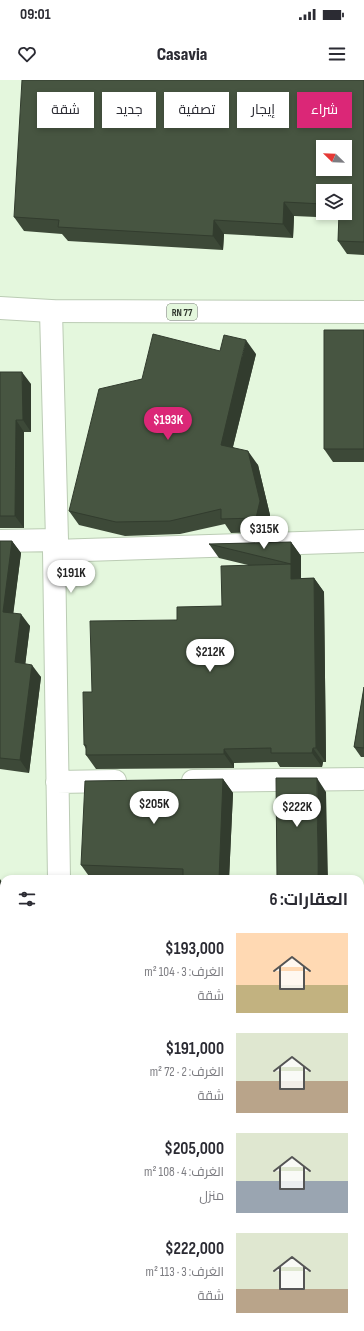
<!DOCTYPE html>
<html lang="ar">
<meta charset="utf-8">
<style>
body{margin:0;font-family:"Sofia Sans Condensed",Cairo,sans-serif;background:#f2f2f3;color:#2b2b33;direction:rtl;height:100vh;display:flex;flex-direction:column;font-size:15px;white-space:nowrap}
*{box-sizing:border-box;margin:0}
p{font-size:13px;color:#7c7c81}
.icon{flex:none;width:22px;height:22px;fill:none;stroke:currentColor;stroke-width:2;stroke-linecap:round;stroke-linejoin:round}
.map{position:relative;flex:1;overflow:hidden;direction:ltr}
.side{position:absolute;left:0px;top:795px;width:364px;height:456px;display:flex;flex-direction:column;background:#fff;border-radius:12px 12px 0 0;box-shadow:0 2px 6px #0003;direction:rtl}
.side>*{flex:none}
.banner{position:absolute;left:12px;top:12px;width:340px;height:36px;direction:rtl;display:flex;gap:8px}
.needle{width:26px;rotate:293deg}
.controls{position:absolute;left:316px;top:60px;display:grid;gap:8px}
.controls a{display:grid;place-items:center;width:36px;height:36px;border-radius:0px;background:#fff;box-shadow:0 2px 6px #0003;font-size:20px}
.price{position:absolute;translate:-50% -34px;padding:0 9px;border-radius:14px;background:#fff;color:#222;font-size:13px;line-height:26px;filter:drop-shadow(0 1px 2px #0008)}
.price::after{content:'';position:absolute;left:50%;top:24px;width:12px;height:9px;margin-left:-6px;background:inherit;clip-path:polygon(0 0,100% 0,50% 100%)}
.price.on{background:#db2777;color:#fff}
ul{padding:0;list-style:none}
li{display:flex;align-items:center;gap:12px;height:100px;padding:0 16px}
li span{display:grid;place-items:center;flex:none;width:112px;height:80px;border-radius:0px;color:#555}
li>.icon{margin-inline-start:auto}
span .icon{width:48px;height:48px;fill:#fffc;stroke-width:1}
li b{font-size:17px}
h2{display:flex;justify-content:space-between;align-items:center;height:48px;padding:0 16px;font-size:17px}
.pill{padding:0 14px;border-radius:0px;background:#fff;box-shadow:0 2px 6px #0003;font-size:14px;line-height:36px}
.pill.on{background:#db2777;color:#fff}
.status{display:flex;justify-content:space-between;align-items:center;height:28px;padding:0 20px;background:#fff;direction:ltr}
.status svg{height:11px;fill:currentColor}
header{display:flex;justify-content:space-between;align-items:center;height:52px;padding:0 16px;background:#fff;font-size:18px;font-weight:800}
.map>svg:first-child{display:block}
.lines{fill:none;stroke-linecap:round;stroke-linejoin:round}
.minor-casing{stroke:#bbccb4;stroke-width:24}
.major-casing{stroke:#bbccb4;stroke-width:24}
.minor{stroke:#fff;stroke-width:22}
.major{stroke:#fff;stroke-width:22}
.wall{fill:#3d4938;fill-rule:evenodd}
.shaded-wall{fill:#323c2e}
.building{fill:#475541;stroke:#323c2e;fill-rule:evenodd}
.labels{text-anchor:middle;stroke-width:4;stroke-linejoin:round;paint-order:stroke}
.shield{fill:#e4f7dd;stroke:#657062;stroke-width:1}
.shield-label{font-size:10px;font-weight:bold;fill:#2f362d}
</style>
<div class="status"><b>09:01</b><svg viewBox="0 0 49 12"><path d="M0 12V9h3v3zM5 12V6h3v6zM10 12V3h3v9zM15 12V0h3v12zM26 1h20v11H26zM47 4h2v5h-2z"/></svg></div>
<header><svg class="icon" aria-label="menu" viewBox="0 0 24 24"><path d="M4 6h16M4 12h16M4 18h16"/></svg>Casavia<svg class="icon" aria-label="heart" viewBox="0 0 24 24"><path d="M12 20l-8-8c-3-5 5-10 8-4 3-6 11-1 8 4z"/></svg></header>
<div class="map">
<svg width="364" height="1251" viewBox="0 0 364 1251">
<rect width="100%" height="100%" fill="#e4f7dd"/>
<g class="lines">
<g class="minor-casing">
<path id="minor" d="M 51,231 L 57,460 L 54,471 L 59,799
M 0,461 L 57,460
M 54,471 L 364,461
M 193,701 L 362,699
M 57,702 L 115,701
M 360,827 L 364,827
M 360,1183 L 364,1183
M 0,1185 L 4,1185
M 59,1247 L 59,1251
M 302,1247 L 302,1251"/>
</g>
<g class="major-casing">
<path id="major" d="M 0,228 L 51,231 L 364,232"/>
</g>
<use href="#minor" class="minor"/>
<use href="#major" class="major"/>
</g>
<path class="wall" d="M 364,0 L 364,175 L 347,174 L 338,161 L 339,138 L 294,136 L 293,158 L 224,154 L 223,170 L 68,161 L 62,154 L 24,151 L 14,137 ZM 323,111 L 345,111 L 345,133 L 323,133 Z
M 364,250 L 364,382 L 333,382 L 324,369 Z
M 256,274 L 233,367 L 258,385 L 270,435 L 265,452 L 231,453 L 225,444 L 180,454 L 125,456 L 79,445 L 69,431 L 142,299 Z
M 0,292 L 31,304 L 31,352 L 24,352 L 24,448 L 0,448 Z
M 0,461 L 12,461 L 21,473 L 13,533 L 30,546 L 25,584 L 41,597 L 29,693 L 0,689 Z
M 291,462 L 301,476 L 301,498 L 314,498 L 324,512 L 326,682 L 323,682 L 322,687 L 280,687 L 277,682 L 234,683 L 234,688 L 96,689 L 86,675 L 86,669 L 84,665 L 92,612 L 177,540 L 222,526 L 248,485 L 219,478 L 209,464 Z
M 364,607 L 364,677 L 361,677 L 354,667 Z
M 223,699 L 233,713 L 229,799 L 91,799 L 81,785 Z
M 360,861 L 364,862 L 364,933 L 360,932 Z
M 0,874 L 4,880 L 4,923 L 0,938 Z
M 0,1035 L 4,1035 L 4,1144 L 0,1143 Z
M 360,1075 L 364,1075 L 364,1137 L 360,1136 Z"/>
<path class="shaded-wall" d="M 284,122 L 294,136 L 293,158 L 283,144 Z
M 214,140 L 224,154 L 223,170 L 213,156 Z
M 246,260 L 256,274 L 230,378 L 221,365 Z
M 22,292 L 31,304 L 31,352 L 23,340 Z
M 16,340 L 24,352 L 24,448 L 15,436 Z
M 248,371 L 258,385 L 270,435 L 265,452 L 256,438 Z
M 12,461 L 21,473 L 12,544 L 3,532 Z
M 291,462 L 301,476 L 301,498 L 291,484 Z
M 291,484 L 301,498 L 301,512 L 291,499 Z
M 314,498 L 324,512 L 326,682 L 316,668 Z
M 21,534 L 30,546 L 24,595 L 15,582 Z
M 32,585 L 41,597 L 29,693 L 20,680 Z
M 313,668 L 323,682 L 322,687 L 312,673 Z
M 224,669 L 234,683 L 234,688 L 224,674 Z
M 317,698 L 326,712 L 328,799 L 318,799 Z
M 223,699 L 233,713 L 229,799 L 219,799 Z
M 0,799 L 4,805 L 4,809 L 0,826 Z
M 0,874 L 4,880 L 4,907 Z
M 0,918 L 4,923 L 0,938 Z
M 189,1247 L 200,1247 L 200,1251 L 189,1251 Z"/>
<path class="building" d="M 22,0 L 364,0 L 364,162 L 338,161 L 339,133 L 345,133 L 345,111 L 323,111 L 323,124 L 284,122 L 283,144 L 214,140 L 213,156 L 58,147 L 59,140 L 14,137 ZM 323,67 L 345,67 L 345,89 L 323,89 Z
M 324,250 L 364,250 L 364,369 L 324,369 Z
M 153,254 L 220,271 L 224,255 L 246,260 L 221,365 L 248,371 L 260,421 L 256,438 L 221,439 L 221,429 L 170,441 L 116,442 L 69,431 L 99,309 L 142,299 Z
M 0,292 L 22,292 L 23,340 L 16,340 L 15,436 L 0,436 Z
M 0,461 L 12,461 L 3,532 L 21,534 L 15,582 L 32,585 L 20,680 L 0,678 Z
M 291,462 L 291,484 L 209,464 Z
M 291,484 L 291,499 L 314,498 L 316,668 L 313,668 L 312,673 L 271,673 L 271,668 L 224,669 L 224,674 L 86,675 L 86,665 L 84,665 L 83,612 L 92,612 L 90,541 L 177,540 L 177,527 L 222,526 L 221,486 Z
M 364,607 L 364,668 L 354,667 Z
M 276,698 L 317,698 L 318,799 L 277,799 Z
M 223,699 L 219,799 L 183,799 L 183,789 L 81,785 L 85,701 Z
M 360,861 L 364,862 L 364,921 L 360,920 Z
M 0,874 L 4,907 L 4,910 L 0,910 Z
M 0,1035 L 4,1035 L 4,1131 L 0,1131 Z
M 360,1075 L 364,1075 L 364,1126 L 360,1126 Z
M 110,1247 L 189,1247 L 189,1251 L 110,1251 Z"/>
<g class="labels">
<rect class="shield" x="167" y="224" width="30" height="16" rx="3"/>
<g class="shield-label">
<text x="182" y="236">RN 77</text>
</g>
</g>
</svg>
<div class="controls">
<a><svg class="needle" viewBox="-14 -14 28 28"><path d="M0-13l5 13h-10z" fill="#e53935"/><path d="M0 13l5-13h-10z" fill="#7c7c81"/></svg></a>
<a><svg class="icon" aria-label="layers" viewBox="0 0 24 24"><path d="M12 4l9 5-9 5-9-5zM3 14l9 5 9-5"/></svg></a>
</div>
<b class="price on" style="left:168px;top:361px">$193K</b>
<b class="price" style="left:264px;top:470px">$315K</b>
<b class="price" style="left:71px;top:514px">$191K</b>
<b class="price" style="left:210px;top:593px">$212K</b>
<b class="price" style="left:154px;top:745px">$205K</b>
<b class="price" style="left:297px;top:748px">$222K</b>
<div class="banner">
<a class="pill on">شراء</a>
<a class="pill">إيجار</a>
<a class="pill">تصفية</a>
<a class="pill">جديد</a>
<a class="pill">شقة</a>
</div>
<section class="side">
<h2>العقارات: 6<svg class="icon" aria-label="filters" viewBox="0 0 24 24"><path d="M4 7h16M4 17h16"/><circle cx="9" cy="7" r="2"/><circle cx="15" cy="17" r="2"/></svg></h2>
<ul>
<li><span style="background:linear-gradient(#ffd9b3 65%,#c2b280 0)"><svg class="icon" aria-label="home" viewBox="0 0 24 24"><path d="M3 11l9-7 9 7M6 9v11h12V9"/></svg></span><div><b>$193,000</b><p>الغرف: 3 · 104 m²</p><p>شقة</p></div></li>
<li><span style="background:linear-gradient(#dfe7d0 60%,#b9a48a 0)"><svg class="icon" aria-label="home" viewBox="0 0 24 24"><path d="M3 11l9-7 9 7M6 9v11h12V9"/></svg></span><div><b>$191,000</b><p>الغرف: 2 · 72 m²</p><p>شقة</p></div></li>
<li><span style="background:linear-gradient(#dfe7d0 60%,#9aa5b1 0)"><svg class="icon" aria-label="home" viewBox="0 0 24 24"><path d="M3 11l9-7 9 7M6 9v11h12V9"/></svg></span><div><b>$205,000</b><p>الغرف: 4 · 108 m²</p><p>منزل</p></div></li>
<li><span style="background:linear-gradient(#dfe7d0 70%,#b9a48a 0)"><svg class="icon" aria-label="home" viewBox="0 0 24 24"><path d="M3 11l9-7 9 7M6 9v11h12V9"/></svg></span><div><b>$222,000</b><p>الغرف: 3 · 113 m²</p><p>شقة</p></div></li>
</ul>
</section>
</div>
